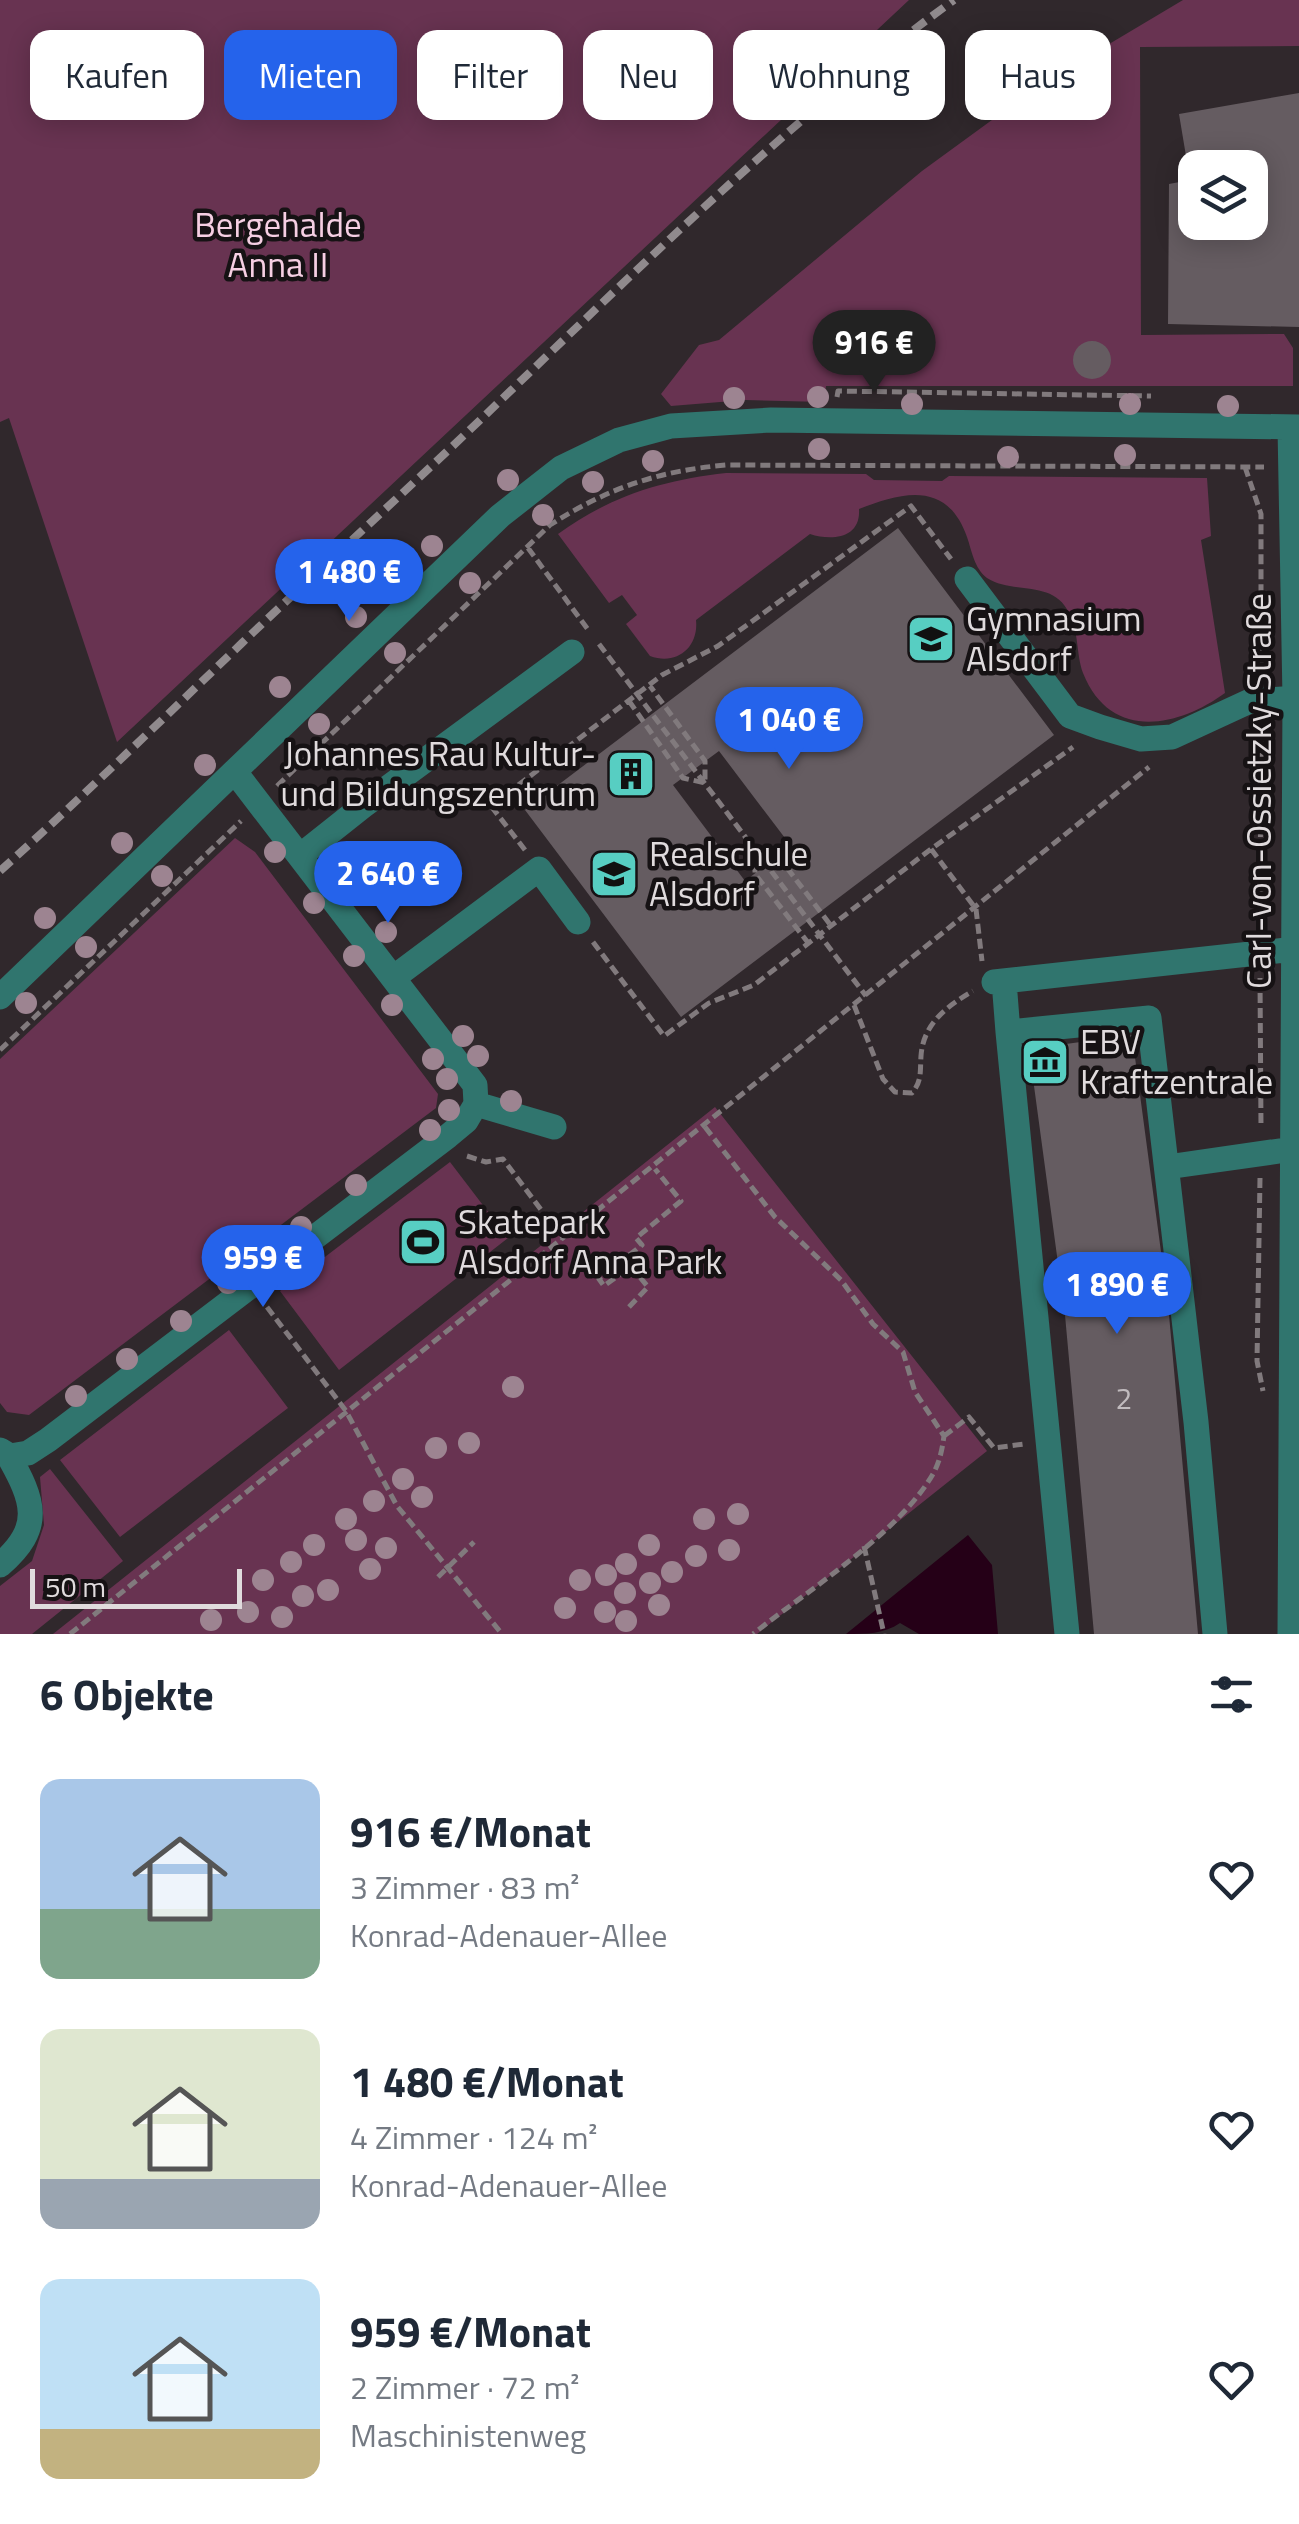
<!DOCTYPE html>
<html lang="de">
<meta charset="utf-8">
<style>
body{margin:0;font-family:"Titillium Web",sans-serif;background:#f6f6f7;color:#1f2937;height:100vh;display:flex;flex-direction:column;font-size:38px;white-space:nowrap}
*{box-sizing:border-box;margin:0}
p{font-size:32px;color:#747a83}
.icon{flex:none;width:55px;height:55px;fill:none;stroke:currentColor;stroke-width:2;stroke-linecap:round;stroke-linejoin:round}
.map{position:relative;height:1634px;overflow:hidden}
.drawer{display:flex;flex-direction:column;background:#fff;flex:1}
.drawer>*{flex:none}
.guide{position:absolute;left:30px;top:30px;width:1240px;height:90px;display:flex;gap:20px}
.buttons{position:absolute;left:1178px;top:150px;display:grid;gap:20px}
.buttons a{display:grid;place-items:center;width:90px;height:90px;border-radius:20px;background:#fff;box-shadow:0 5px 25px #0003;font-size:50px}
.scale{position:absolute;left:30px;bottom:25px;width:212px;box-sizing:border-box;padding-left:10px;border:5px solid #e0dbdd;border-top:0;font-size:28px;line-height:35px;white-space:nowrap;color:#e0dbdd;-webkit-text-stroke:8px #161214;paint-order:stroke}
.price{position:absolute;translate:-50% -85px;padding:0 22px;border-radius:35px;background:#2563eb;color:#fff;font-size:32px;line-height:65px;filter:drop-shadow(0 2px 5px #0008)}
.price::after{content:'';position:absolute;left:50%;top:60px;width:30px;height:22px;margin-left:-15px;background:inherit;clip-path:polygon(0 0,100% 0,50% 100%)}
.price.current{background:#222;color:#fff}
ul{padding:0;list-style:none}
li{display:flex;align-items:center;gap:30px;height:250px;padding:0 40px}
li span{display:grid;place-items:center;flex:none;width:280px;height:200px;border-radius:20px;color:#555}
li>.icon{margin-inline-start:auto}
span .icon{width:120px;height:120px;fill:#fffc;stroke-width:1}
li b{font-size:42px}
h2{display:flex;justify-content:space-between;align-items:center;height:120px;padding:0 40px;font-size:42px}
.chip{padding:0 35px;border-radius:20px;background:#fff;box-shadow:0 5px 25px #0003;font-size:35px;line-height:90px}
.chip.current{background:#2563eb;color:#fff}
.map>svg:first-child{display:block}
.green{fill:#683351}
.water{fill:#250017}
.building{fill:#655c61;fill-rule:evenodd}
.lines{fill:none;stroke-linecap:round;stroke-linejoin:round}
.path{stroke:#817a7d;stroke-width:5;stroke-dasharray:10 5;stroke-linecap:butt}
.minor{stroke:#30756e;stroke-width:25}
.rail{stroke:#908a8d;stroke-width:8;stroke-dasharray:15 8;stroke-linecap:butt}
.tree{fill:#9d8491}
.labels{text-anchor:middle;stroke-width:9;stroke-linejoin:round;paint-order:stroke}
.number-label{font-size:30px;fill:#c1bbbe}
.park-label{font-size:35px;fill:#f6cfe3;stroke:#161214}
.poi-label{font-size:35px;fill:#e0dbdd;stroke:#161214;text-anchor:start}
.street-label{font-size:35px;fill:#e0dbdd;stroke:#161214}
</style>
<div class="map">
<svg width="1299" height="1634" viewBox="0 0 1299 1634">
<rect width="100%" height="100%" fill="#30282c"/>
<path class="green" d="M 0,0 L 909,0 L 117,742 L 9,418 L 0,422 Z
M 1183,0 L 1299,0 L 1299,46 L 1140,47 L 1141,335 L 1284,334 L 1293,348 L 1293,386 L 826,386 L 824,402 L 745,400 L 671,406 L 661,394 L 699,345 L 719,340 L 922,171 L 1037,87 Z
M 726,473 L 866,474 L 874,480 L 942,481 L 949,476 L 1207,478 L 1211,536 L 1201,540 L 1225,693 C 1177,728 1110,741 1083,673 C 1076,654 1079,631 1069,613 C 1053,579 1013,595 987,578 C 974,568 972,551 967,537 C 947,480 902,492 859,509 C 861,539 831,541 810,534 L 696,620 C 699,648 676,666 650,656 L 626,624 L 637,615 L 622,595 L 609,603 L 558,534 C 610,496 663,480 726,473 Z
M 235,838 L 255,852 L 438,1094 L 436,1108 L 29,1415 L 7,1412 L 0,1403 L 0,1059 Z
M 715,1107 L 987,1451 L 757,1634 L 53,1634 Z
M 450,1162 L 508,1238 L 339,1370 L 280,1291 Z
M 229,1330 L 288,1408 L 120,1537 L 60,1460 Z
M 50,1469 L 123,1561 L 32,1634 L 0,1634 L 0,1586 L 32,1561 L 44,1525 L 40,1477 Z"/>
<path class="water" d="M 968,1535 L 992,1565 L 998,1634 L 919,1634 L 900,1623 C 884,1634 866,1634 846,1634 Z"/>
<path class="building" d="M 1299,93 L 1299,327 L 1168,324 L 1169,184 L 1190,180 L 1179,114 ZM 1195,168 L 1250,168 L 1250,222 L 1195,222 Z
M1073 360a19 19 0 1 1 38 0a19 19 0 1 1-38 0Z
M 898,528 L 1054,735 L 681,1017 L 525,810 ZM 719,751 L 791,846 L 745,881 L 673,785 Z
M 1132,1035 L 1168,1304 L 1198,1634 L 1094,1634 L 1065,1315 L 1029,1049 Z"/>
<g class="lines">
<path class="path" d="M 837,397 L 838,391 L 1151,396
M 1245,467 L 1261,514 L 1261,677
M 528,548 L 589,631
M 599,644 L 866,996
M 629,701 L 683,778 L 705,783 L 705,761 L 650,686
M 277,786 L 550,525 C 608,488 658,471 726,465 L 1264,467
M 931,849 L 976,909 L 982,961
M 525,850 L 491,806 L 662,675 L 718,646 L 911,506 L 951,559
M 1260,927 L 1261,728
M 593,942 L 664,1036 L 709,1003 L 754,985 L 931,849 L 1073,747
M 809,944 L 755,874 L 755,851 L 778,856 L 832,927
M 1260,978 L 1261,1127
M 854,1005 L 883,1079 L 895,1092 L 912,1093 C 922,1081 920,1072 921,1056 C 923,1024 947,1006 973,991
M 0,1050 L 241,821
M 705,1127 L 775,1217 L 841,1280 L 873,1324 L 903,1352 L 915,1392 L 944,1436 C 942,1450 940,1461 933,1474 C 899,1533 807,1591 753,1634
M 467,1156 L 486,1162 L 503,1159 L 563,1239
M 1260,1178 L 1257,1361 L 1263,1391
M 267,1307 L 346,1411 L 397,1506 L 502,1634
M 629,1307 L 648,1287 L 631,1266 L 604,1286 L 599,1279 L 642,1245 L 636,1238 L 681,1201 L 655,1169
M 944,1436 L 969,1417 L 994,1448 L 1024,1444
M 864,1546 L 884,1634
M 438,1577 L 474,1542
M 70,1634 L 1149,767"/>
<path class="minor" d="M 967,579 L 1070,716 L 1100,727 L 1141,739 L 1172,737 L 1250,701 L 1299,698
M 235,772 L 475,1085 L 476,1104
M 300,856 L 363,806 L 572,652
M 393,978 L 539,869 L 578,922
M 1004,981 L 1008,1032
M 994,982 L 1295,949
M 0,997 L 500,516 L 561,468 L 619,440 L 671,426 L 771,420 L 1299,427
M 476,1104 L 554,1127
M 1167,1167 L 1293,1149
M 0,1450 L 10,1456 L 28,1453 L 48,1440 L 448,1136 L 466,1121 L 476,1104
M 0,1565 C 44,1527 34,1501 8,1455
M 1067,1634 L 1008,1032 L 1149,1018 L 1196,1422 L 1215,1634
M 1290,1634 L 1295,698 L 1290,427"/>
<path class="rail" d="M 0,871 C 82,797 162,720 242,643 C 328,561 416,482 501,400 C 646,261 791,118 954,0"/>
</g>
<g class="tree">
<circle cx="818" cy="397" r="11"/>
<circle cx="734" cy="398" r="11"/>
<circle cx="912" cy="404" r="11"/>
<circle cx="1130" cy="404" r="11"/>
<circle cx="1228" cy="406" r="11"/>
<circle cx="819" cy="449" r="11"/>
<circle cx="1125" cy="455" r="11"/>
<circle cx="1008" cy="457" r="11"/>
<circle cx="653" cy="461" r="11"/>
<circle cx="508" cy="480" r="11"/>
<circle cx="593" cy="482" r="11"/>
<circle cx="543" cy="515" r="11"/>
<circle cx="432" cy="546" r="11"/>
<circle cx="470" cy="583" r="11"/>
<circle cx="356" cy="617" r="11"/>
<circle cx="395" cy="653" r="11"/>
<circle cx="280" cy="687" r="11"/>
<circle cx="319" cy="724" r="11"/>
<circle cx="205" cy="765" r="11"/>
<circle cx="122" cy="843" r="11"/>
<circle cx="275" cy="852" r="11"/>
<circle cx="162" cy="876" r="11"/>
<circle cx="346" cy="881" r="11"/>
<circle cx="314" cy="903" r="11"/>
<circle cx="45" cy="918" r="11"/>
<circle cx="386" cy="932" r="11"/>
<circle cx="86" cy="947" r="11"/>
<circle cx="354" cy="956" r="11"/>
<circle cx="26" cy="1003" r="11"/>
<circle cx="392" cy="1005" r="11"/>
<circle cx="463" cy="1036" r="11"/>
<circle cx="478" cy="1056" r="11"/>
<circle cx="433" cy="1059" r="11"/>
<circle cx="447" cy="1079" r="11"/>
<circle cx="511" cy="1101" r="11"/>
<circle cx="449" cy="1110" r="11"/>
<circle cx="430" cy="1130" r="11"/>
<circle cx="356" cy="1185" r="11"/>
<circle cx="301" cy="1227" r="11"/>
<circle cx="249" cy="1267" r="11"/>
<circle cx="228" cy="1283" r="11"/>
<circle cx="181" cy="1321" r="11"/>
<circle cx="127" cy="1359" r="11"/>
<circle cx="513" cy="1387" r="11"/>
<circle cx="76" cy="1396" r="11"/>
<circle cx="469" cy="1443" r="11"/>
<circle cx="436" cy="1448" r="11"/>
<circle cx="403" cy="1479" r="11"/>
<circle cx="422" cy="1497" r="11"/>
<circle cx="374" cy="1501" r="11"/>
<circle cx="738" cy="1514" r="11"/>
<circle cx="346" cy="1519" r="11"/>
<circle cx="704" cy="1519" r="11"/>
<circle cx="356" cy="1540" r="11"/>
<circle cx="314" cy="1545" r="11"/>
<circle cx="649" cy="1545" r="11"/>
<circle cx="386" cy="1548" r="11"/>
<circle cx="729" cy="1550" r="11"/>
<circle cx="696" cy="1556" r="11"/>
<circle cx="291" cy="1562" r="11"/>
<circle cx="626" cy="1564" r="11"/>
<circle cx="370" cy="1569" r="11"/>
<circle cx="672" cy="1572" r="11"/>
<circle cx="606" cy="1575" r="11"/>
<circle cx="263" cy="1580" r="11"/>
<circle cx="580" cy="1580" r="11"/>
<circle cx="650" cy="1583" r="11"/>
<circle cx="328" cy="1590" r="11"/>
<circle cx="625" cy="1593" r="11"/>
<circle cx="303" cy="1596" r="11"/>
<circle cx="659" cy="1605" r="11"/>
<circle cx="565" cy="1608" r="11"/>
<circle cx="248" cy="1612" r="11"/>
<circle cx="605" cy="1612" r="11"/>
<circle cx="282" cy="1617" r="11"/>
<circle cx="211" cy="1620" r="11"/>
<circle cx="626" cy="1621" r="11"/>
</g>
<defs>
<g id="school-square" transform="scale(2.5)"><rect x="-9" y="-9" width="18" height="18" rx="4" fill="#57cec2" stroke="#161214"/><path d="M0-5L7-2L0 1L-7-2ZM-4 1L0 2.5L4 1V4Q0 6-4 4Z" fill="#111"/></g>
<g id="building-square" transform="scale(2.5)"><rect x="-9" y="-9" width="18" height="18" rx="4" fill="#57cec2" stroke="#161214"/><path d="M-4-6H4V6H1V3H-1V6H-4ZM-2.5-4.3h1.7v1.8h-1.7ZM.8-4.3h1.7v1.8H.8ZM-2.5-1h1.7V.8h-1.7ZM.8-1h1.7V.8H.8Z" fill="#111"/></g>
<g id="museum-square" transform="scale(2.5)"><rect x="-9" y="-9" width="18" height="18" rx="4" fill="#57cec2" stroke="#161214"/><path d="M0-6L6-3V-2H-6V-3ZM-5-1h2V3h-2ZM-1-1h2V3h-2ZM3-1h2V3H3ZM-6 4H6V6H-6Z" fill="#111"/></g>
<g id="stadium-square" transform="scale(2.5)"><rect x="-9" y="-9" width="18" height="18" rx="4" fill="#57cec2" stroke="#161214"/><path d="M0-5a6.5 5 0 1 0 0 10a6.5 5 0 1 0 0-10ZM-3.5-1.8h7v3.6h-7Z" fill="#111"/></g>
</defs>
<g fill-rule="evenodd">
<use href="#school-square" x="931" y="639"/>
<use href="#building-square" x="631" y="774"/>
<use href="#school-square" x="614" y="874"/>
<use href="#museum-square" x="1045" y="1062"/>
<use href="#stadium-square" x="423" y="1242"/>
</g>
<g class="labels">
<g class="number-label">
<text x="1124" y="1409">2</text>
</g>
<g class="park-label">
<text x="278" y="237">Bergehalde<tspan x="278" dy="40">Anna II</tspan></text>
</g>
<g class="poi-label">
<text x="966" y="631">Gymnasium<tspan x="966" dy="40">Alsdorf</tspan></text>
<text x="596" y="766" text-anchor="end">Johannes Rau Kultur-<tspan x="596" dy="40">und Bildungszentrum</tspan></text>
<text x="649" y="866">Realschule<tspan x="649" dy="40">Alsdorf</tspan></text>
<text x="1080" y="1054">EBV<tspan x="1080" dy="40">Kraftzentrale</tspan></text>
<text x="458" y="1234">Skatepark<tspan x="458" dy="40">Alsdorf Anna Park</tspan></text>
</g>
<g class="street-label">
<text transform="translate(1259 791) rotate(-90)" y="12">Carl-von-Ossietzky-Straße</text>
</g>
</g>
</svg>
<div class="buttons">
<a><svg class="icon" aria-label="layers" viewBox="0 0 24 24"><path d="M12 4l9 5-9 5-9-5zM3 14l9 5 9-5"/></svg></a>
</div>
<div class="scale">50 m</div>
<b class="price current" style="left:874px;top:395px">916 €</b>
<b class="price" style="left:349px;top:624px">1 480 €</b>
<b class="price" style="left:789px;top:772px">1 040 €</b>
<b class="price" style="left:388px;top:926px">2 640 €</b>
<b class="price" style="left:263px;top:1310px">959 €</b>
<b class="price" style="left:1117px;top:1337px">1 890 €</b>
<div class="guide">
<a class="chip">Kaufen</a>
<a class="chip current">Mieten</a>
<a class="chip">Filter</a>
<a class="chip">Neu</a>
<a class="chip">Wohnung</a>
<a class="chip">Haus</a>
</div>
</div>
<section class="drawer">
<h2>6 Objekte<svg class="icon" aria-label="filters" viewBox="0 0 24 24"><path d="M4 7h16M4 17h16"/><circle cx="9" cy="7" r="2"/><circle cx="15" cy="17" r="2"/></svg></h2>
<ul>
<li><span style="background:linear-gradient(#a9c7e8 65%,#7fa58c 0)"><svg class="icon" aria-label="home" viewBox="0 0 24 24"><path d="M3 11l9-7 9 7M6 9v11h12V9"/></svg></span><div><b>916 €/Monat</b><p>3 Zimmer · 83 m²</p><p>Konrad-Adenauer-Allee</p></div><svg class="icon" aria-label="heart" viewBox="0 0 24 24"><path d="M12 20l-8-8c-3-5 5-10 8-4 3-6 11-1 8 4z"/></svg></li>
<li><span style="background:linear-gradient(#dfe7d0 75%,#9aa5b1 0)"><svg class="icon" aria-label="home" viewBox="0 0 24 24"><path d="M3 11l9-7 9 7M6 9v11h12V9"/></svg></span><div><b>1 480 €/Monat</b><p>4 Zimmer · 124 m²</p><p>Konrad-Adenauer-Allee</p></div><svg class="icon" aria-label="heart" viewBox="0 0 24 24"><path d="M12 20l-8-8c-3-5 5-10 8-4 3-6 11-1 8 4z"/></svg></li>
<li><span style="background:linear-gradient(#bfe0f5 75%,#c2b280 0)"><svg class="icon" aria-label="home" viewBox="0 0 24 24"><path d="M3 11l9-7 9 7M6 9v11h12V9"/></svg></span><div><b>959 €/Monat</b><p>2 Zimmer · 72 m²</p><p>Maschinistenweg</p></div><svg class="icon" aria-label="heart" viewBox="0 0 24 24"><path d="M12 20l-8-8c-3-5 5-10 8-4 3-6 11-1 8 4z"/></svg></li>
</ul>
</section>
